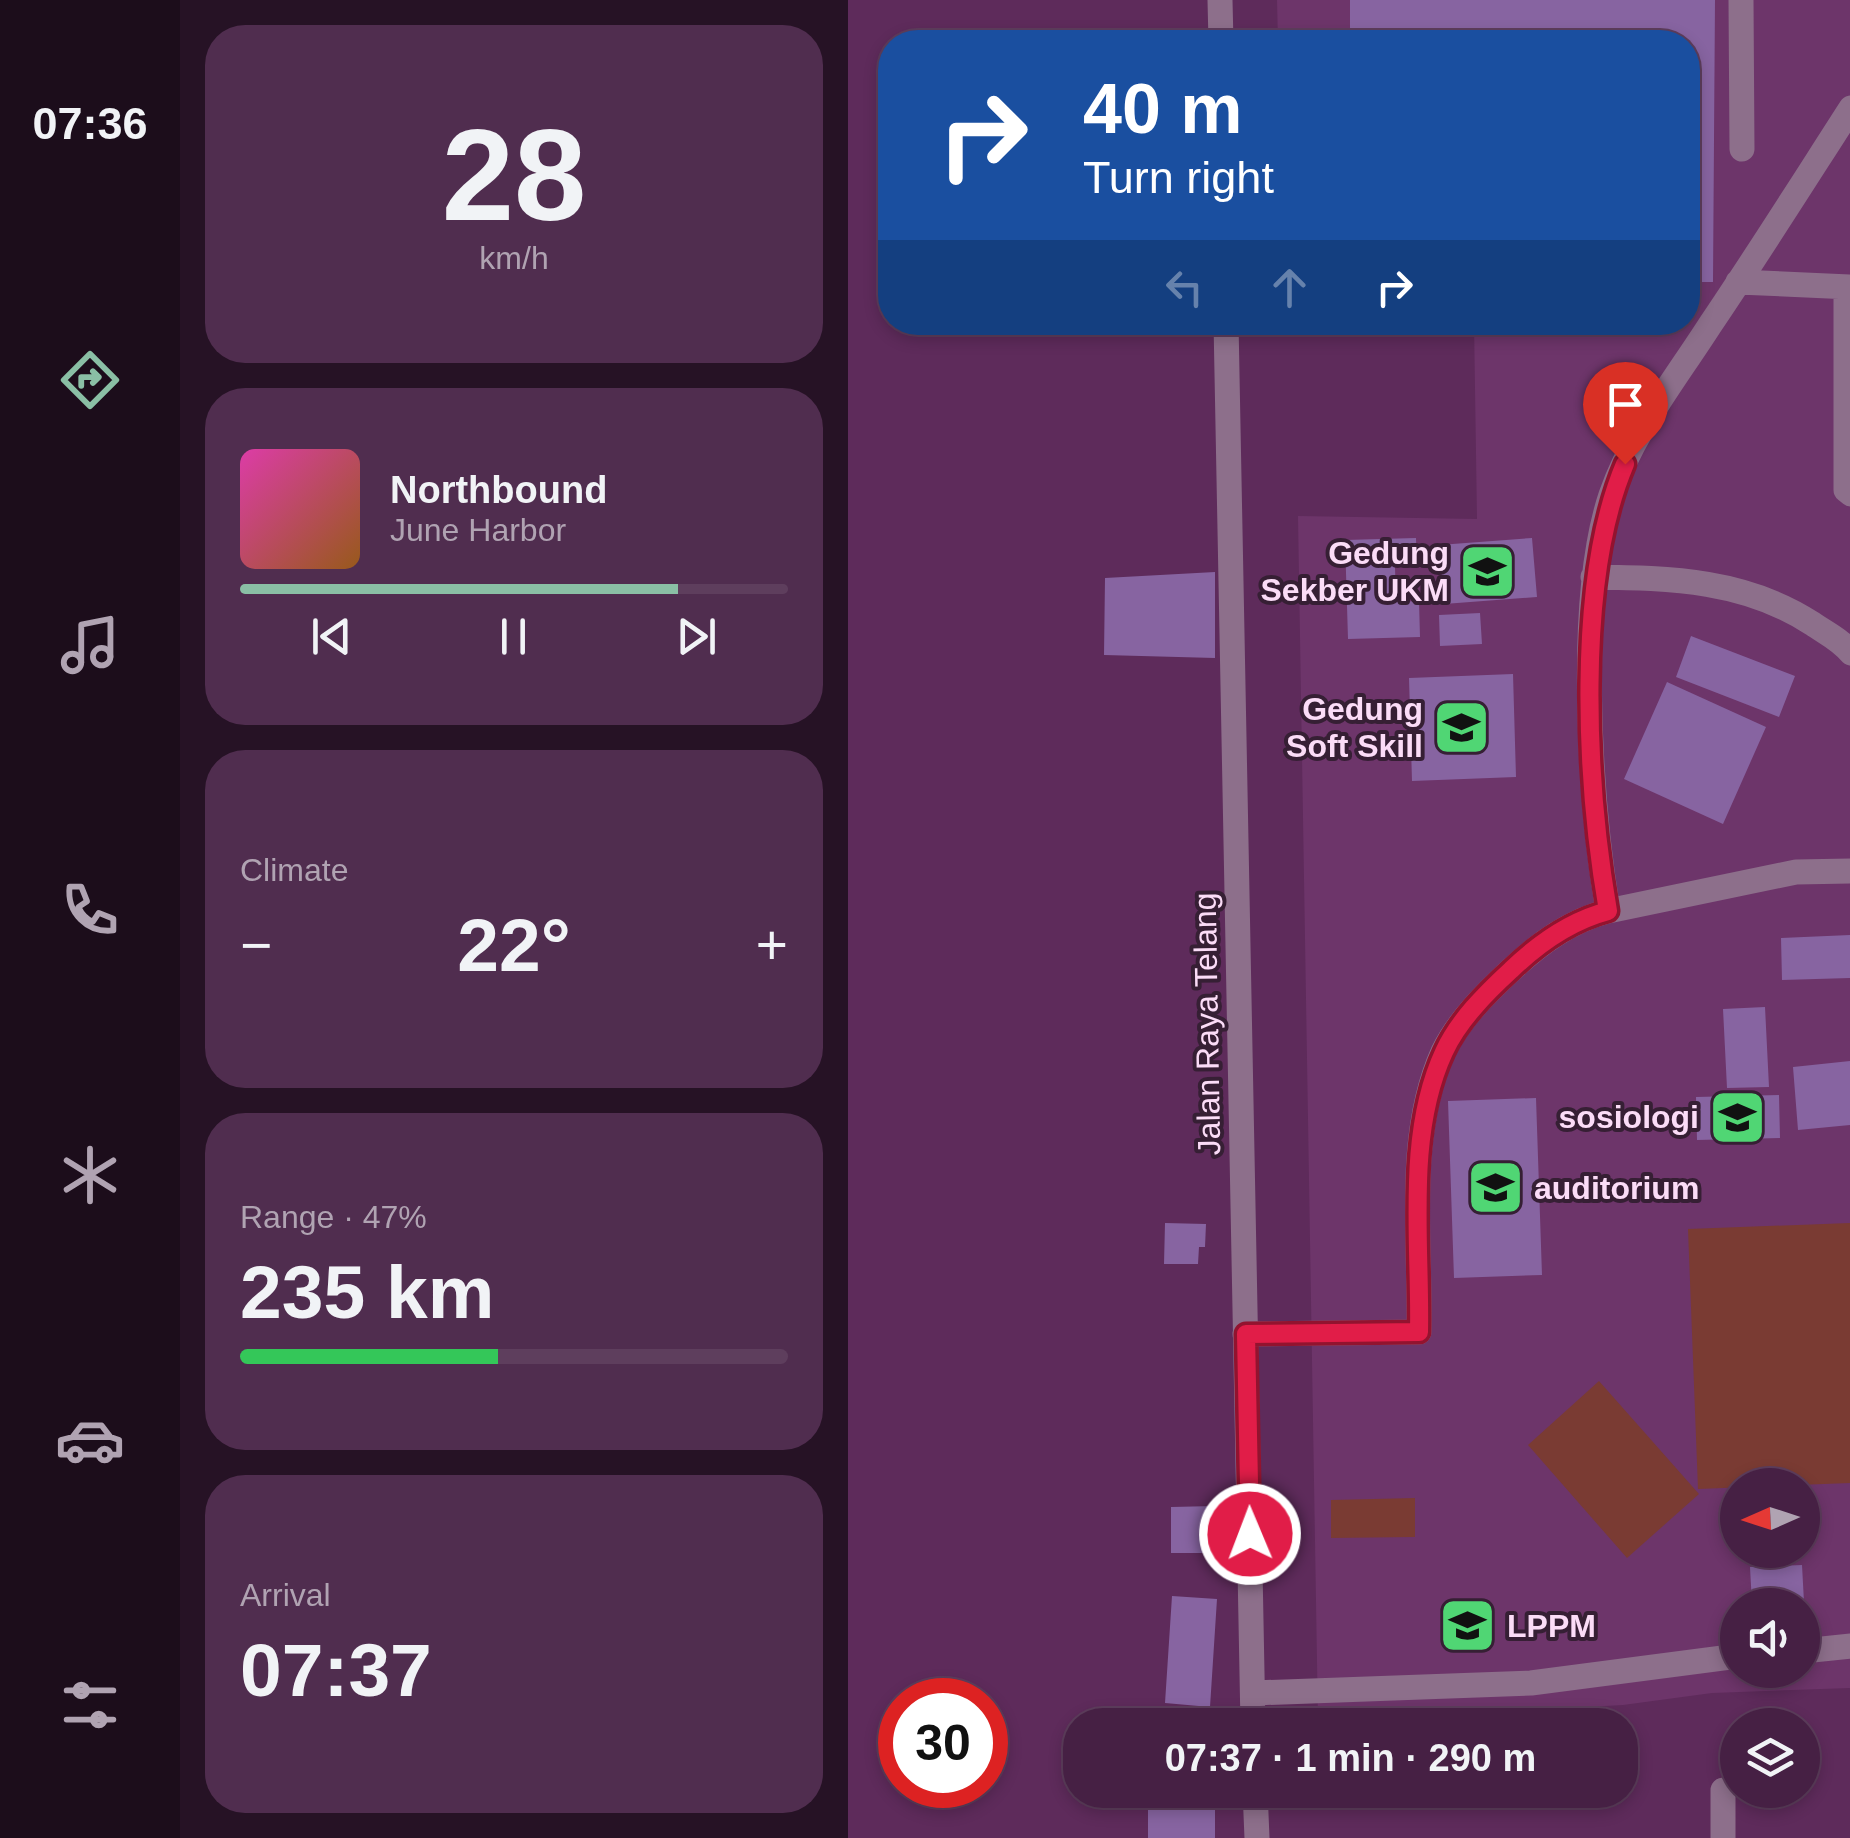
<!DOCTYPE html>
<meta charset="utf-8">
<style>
body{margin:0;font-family:Arial,sans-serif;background:#502d4f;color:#f1f3f6;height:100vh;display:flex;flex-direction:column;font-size:38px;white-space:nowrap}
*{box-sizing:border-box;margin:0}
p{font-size:32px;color:#b0a3b2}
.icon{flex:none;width:55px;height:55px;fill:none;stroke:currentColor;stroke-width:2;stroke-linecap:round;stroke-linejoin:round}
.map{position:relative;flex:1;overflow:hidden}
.details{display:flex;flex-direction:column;gap:25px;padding:25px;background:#261225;width:668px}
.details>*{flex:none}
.guide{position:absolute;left:30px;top:30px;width:822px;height:305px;border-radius:40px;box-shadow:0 5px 15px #0003,0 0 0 2px #5e3e5d;background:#1a4fa0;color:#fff;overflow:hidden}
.needle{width:65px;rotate:267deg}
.fabs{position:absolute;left:872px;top:1468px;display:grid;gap:20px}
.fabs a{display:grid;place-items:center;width:100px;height:100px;border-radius:50%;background:#462044;box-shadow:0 5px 15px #0003,0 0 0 2px #5e3e5d;font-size:50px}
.speed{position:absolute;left:30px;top:1678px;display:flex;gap:20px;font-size:50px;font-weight:700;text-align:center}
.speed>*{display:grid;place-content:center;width:130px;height:130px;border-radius:50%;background:#462044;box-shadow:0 5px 15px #0003,0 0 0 2px #5e3e5d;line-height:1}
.speed .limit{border:15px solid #d22;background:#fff;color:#111}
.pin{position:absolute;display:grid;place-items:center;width:85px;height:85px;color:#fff;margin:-102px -42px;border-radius:50% 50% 50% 0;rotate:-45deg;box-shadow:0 0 10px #0007}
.pin .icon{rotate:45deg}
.me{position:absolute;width:110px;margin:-55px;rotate:359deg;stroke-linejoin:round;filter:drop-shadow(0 0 8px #0008)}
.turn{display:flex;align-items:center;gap:35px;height:210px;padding:0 40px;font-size:45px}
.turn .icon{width:130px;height:130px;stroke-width:2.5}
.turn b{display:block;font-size:70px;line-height:85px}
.lanes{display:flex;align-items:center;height:95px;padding:0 40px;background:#0003;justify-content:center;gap:50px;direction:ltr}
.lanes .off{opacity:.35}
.big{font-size:75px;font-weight:600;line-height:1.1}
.details .tile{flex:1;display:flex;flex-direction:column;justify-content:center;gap:15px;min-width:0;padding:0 35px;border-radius:40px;background:#502d4f}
.details .dial{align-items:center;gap:0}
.dial b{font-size:130px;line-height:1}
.song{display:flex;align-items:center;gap:30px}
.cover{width:120px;height:120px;border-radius:15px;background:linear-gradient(135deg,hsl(320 70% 55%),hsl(30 70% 35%))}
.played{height:10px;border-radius:5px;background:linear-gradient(90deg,#8abfa5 80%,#5e3e5d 80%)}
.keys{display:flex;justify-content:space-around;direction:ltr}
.heat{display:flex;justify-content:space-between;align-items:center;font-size:55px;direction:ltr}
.charge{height:15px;border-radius:8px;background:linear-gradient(90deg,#34c759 47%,#5e3e5d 0)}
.trip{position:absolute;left:215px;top:1708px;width:575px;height:100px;border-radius:40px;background:#462044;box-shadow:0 5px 15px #0003,0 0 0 2px #5e3e5d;font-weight:600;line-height:100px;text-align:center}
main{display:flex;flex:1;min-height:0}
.menu{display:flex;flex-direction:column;width:180px;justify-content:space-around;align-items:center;background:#1c0d1b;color:#b0a3b2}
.menu .icon{width:70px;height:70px}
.menu .active{color:#8abfa5}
.menu b{font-size:45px;color:#f1f3f6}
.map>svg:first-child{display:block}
.built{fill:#6d356a;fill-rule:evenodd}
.green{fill:#7a3b33}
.building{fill:#8764a1}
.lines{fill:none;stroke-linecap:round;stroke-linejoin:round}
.minor{stroke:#8d6f8b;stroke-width:25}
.route-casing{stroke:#92132f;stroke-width:25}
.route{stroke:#e11d48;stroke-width:18}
.labels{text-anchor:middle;stroke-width:8;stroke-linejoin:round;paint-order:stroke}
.poi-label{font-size:32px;font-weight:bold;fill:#fbdcf7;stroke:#361f34;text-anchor:end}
.street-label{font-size:32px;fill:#fbdcf7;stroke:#361f34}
</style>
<main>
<nav class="menu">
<b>07:36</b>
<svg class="icon active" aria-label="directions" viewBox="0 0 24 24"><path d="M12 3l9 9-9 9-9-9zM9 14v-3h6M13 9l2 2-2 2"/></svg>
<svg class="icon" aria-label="music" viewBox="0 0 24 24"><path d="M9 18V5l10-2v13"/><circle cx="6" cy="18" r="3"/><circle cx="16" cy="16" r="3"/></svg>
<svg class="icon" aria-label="phone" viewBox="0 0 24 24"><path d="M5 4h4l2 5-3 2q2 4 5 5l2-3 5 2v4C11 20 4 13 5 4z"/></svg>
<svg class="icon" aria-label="climate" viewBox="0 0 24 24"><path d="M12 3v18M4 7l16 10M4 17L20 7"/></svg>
<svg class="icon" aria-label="car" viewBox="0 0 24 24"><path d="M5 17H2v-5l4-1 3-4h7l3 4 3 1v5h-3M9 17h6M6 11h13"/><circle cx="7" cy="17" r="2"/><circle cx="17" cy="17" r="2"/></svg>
<svg class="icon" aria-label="filters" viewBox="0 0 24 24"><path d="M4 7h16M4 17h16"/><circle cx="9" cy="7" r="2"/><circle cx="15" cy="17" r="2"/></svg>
</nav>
<section class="details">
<div class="tile dial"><b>28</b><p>km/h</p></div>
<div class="tile">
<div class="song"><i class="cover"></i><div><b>Northbound</b><p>June Harbor</p></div></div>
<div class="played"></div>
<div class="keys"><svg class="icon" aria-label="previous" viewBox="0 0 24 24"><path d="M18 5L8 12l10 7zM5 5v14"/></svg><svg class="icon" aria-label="pause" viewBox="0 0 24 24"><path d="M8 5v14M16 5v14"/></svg><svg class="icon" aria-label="next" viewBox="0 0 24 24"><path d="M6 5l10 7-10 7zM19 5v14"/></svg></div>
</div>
<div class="tile"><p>Climate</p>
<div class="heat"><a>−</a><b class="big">22°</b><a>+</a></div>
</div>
<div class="tile"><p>Range · 47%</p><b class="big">235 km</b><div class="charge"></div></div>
<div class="tile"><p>Arrival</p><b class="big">07:37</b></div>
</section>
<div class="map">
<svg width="1003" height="1838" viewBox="0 0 1003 1838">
<rect width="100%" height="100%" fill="#5e2b5b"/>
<path class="built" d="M429,0h573v1688l-138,5 -89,12 -305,17 -20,-1206 179,3 -3,-196 214,-1v-280h-410zM890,1485h65v65h-65zM890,1605h65v65h-65z"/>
<path class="green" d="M1002,1223v260l-152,6 -10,-260z
M751,1381l100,113 -72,64 -99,-113z
M567,1498v39l-84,1v-38z"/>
<path class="building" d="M502,0h365l-2,282h-25v-240h-338z
M568,538l1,29h-22l1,35 23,-1 1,36 -72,2 -3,-99z
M684,538l5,59 -93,7 -5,-59z
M367,572v86l-111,-3 1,-77z
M632,613l2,31 -42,2 -1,-31z
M843,636l104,40 -16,41 -103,-40z
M665,674l3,103 -104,4 -3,-103z
M819,682l99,45 -43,97 -99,-45z
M1003,935v43l-69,2 -1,-42z
M917,1007l4,80 -42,1 -4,-79z
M1003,1061v64l-53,5 -5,-63z
M931,1095l1,43 -83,2 -1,-43z
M688,1098l6,177 -88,3 -6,-177z
M317,1223l41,1 -1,23h-6l-1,17h-34z
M367,1506v47h-44v-46z
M954,1565l2,37 -52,2 -2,-37z
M324,1596l45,3 -7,108 -45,-4z
M305,1708l57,5 -1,12h-57z
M300,1806h67v32h-67z"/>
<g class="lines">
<path class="minor" d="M372,0l1,42
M893,0l1,149
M890,282l113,5
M998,287v203l5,4
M378,322l27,1403
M745,577c79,1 153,3 220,47 13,9 28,16 38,29
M760,911c-18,-109 -32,-312 3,-416 22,-63 63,-114 99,-170 48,-71 94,-144 141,-217
M397,1334l174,-2c2,-89 -14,-196 24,-280 15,-31 43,-59 68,-82 29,-27 59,-49 97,-59l188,-39 55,-1
M955,1651l48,-5
M405,1693l278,-10 207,-27
M407,1790l2,48
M875,1838v-48"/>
</g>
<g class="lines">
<defs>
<path id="route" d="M402,1534l-4,-200 173,-2c2,-89 -14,-196 25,-280 14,-31 42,-59 67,-82 28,-27 59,-49 97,-59 -22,-127 -33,-329 17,-447"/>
</defs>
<use href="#route" class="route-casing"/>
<use href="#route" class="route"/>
</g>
<defs>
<symbol id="university-square" viewBox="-11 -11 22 22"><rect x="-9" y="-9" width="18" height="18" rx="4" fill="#50d674" stroke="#361f34"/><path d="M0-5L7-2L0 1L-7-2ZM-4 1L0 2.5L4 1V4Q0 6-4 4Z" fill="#111"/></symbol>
</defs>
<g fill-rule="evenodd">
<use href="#university-square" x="608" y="540" width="63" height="63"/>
<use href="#university-square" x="582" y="696" width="63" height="63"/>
<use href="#university-square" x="858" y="1086" width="63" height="63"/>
<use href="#university-square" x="616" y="1156" width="63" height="63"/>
<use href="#university-square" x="588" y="1594" width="63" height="63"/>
</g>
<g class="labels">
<g class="poi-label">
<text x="601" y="564">Gedung<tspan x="601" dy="37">Sekber UKM</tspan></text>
<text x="575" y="720">Gedung<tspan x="575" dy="37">Soft Skill</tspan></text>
<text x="851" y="1128">sosiologi</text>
<text x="686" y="1199" text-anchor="start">auditorium</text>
<text x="659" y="1637" text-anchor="start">LPPM</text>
</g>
<g class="street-label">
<text transform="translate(359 1024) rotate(-91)" y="11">Jalan Raya Telang</text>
</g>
</g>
</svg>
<div class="fabs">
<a><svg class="needle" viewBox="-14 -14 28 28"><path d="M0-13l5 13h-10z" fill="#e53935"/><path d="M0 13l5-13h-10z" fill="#b0a3b2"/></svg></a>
<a><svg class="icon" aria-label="sound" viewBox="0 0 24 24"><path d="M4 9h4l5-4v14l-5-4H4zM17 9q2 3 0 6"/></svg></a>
<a><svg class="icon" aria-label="layers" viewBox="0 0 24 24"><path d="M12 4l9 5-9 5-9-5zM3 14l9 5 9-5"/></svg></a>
</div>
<div class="speed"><div class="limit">30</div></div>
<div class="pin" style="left:777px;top:464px;background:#d93025"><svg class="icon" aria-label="arrive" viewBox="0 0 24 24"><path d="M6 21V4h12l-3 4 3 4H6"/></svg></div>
<svg class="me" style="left:402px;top:1534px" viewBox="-20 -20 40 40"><circle r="17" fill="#e11d48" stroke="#fff" stroke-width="3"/><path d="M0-11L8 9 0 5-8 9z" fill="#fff"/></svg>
<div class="trip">07:37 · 1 min · 290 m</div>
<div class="guide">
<div class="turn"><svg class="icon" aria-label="right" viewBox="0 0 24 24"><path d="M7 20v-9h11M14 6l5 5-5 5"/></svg><div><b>40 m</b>Turn right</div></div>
<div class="lanes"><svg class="icon off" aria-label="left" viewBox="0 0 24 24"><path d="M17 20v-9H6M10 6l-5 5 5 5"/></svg><svg class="icon off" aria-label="ahead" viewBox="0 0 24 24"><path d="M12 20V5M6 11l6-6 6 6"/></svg><svg class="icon" aria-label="right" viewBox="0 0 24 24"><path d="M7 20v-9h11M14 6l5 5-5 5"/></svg></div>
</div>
</div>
</main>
